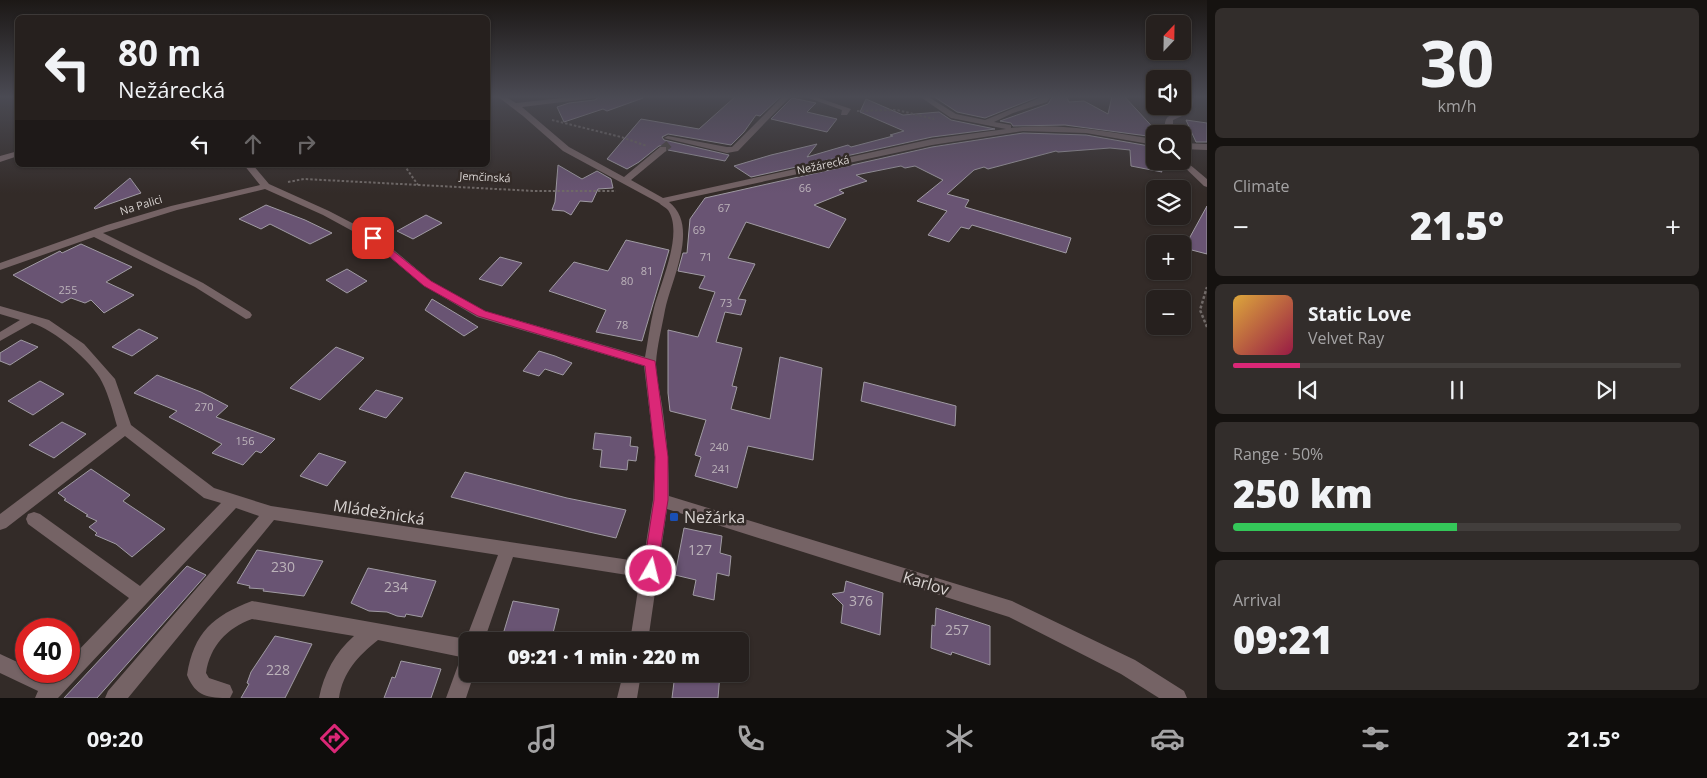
<!DOCTYPE html>
<meta charset="utf-8">
<style>
body{margin:0;font-family:"Open Sans",sans-serif;background:#322d2b;color:#f1f3f6;height:100vh;display:flex;flex-direction:column;font-size:19px;white-space:nowrap}
*{box-sizing:border-box;margin:0}
p{font-size:16px;color:#a4a3a4}
.icon{flex:none;width:28px;height:28px;fill:none;stroke:currentColor;stroke-width:2;stroke-linecap:round;stroke-linejoin:round}
.map{position:relative;flex:1;overflow:hidden}
.side{display:flex;flex-direction:column;gap:8px;padding:8px;background:#151210;width:500px}
.side>*{flex:none}
.top-card{position:absolute;left:15px;top:15px;width:475px;height:152px;border-radius:8px;box-shadow:0 1px 4px #0004,0 0 0 1px #423e3c;background:#26201e;color:#f1f3f6;overflow:hidden}
.needle{width:32px;rotate:22deg}
.controls{position:absolute;left:1146px;top:15px;display:grid;gap:10px}
.controls a{display:grid;place-items:center;width:45px;height:45px;border-radius:8px;background:#26201e;box-shadow:0 1px 4px #0004,0 0 0 1px #423e3c;font-size:25px}
.speed{position:absolute;left:15px;top:618px;display:flex;gap:10px;font-size:25px;font-weight:700;text-align:center}
.speed>*{display:grid;place-content:center;width:65px;height:65px;border-radius:50%;background:#26201e;box-shadow:0 1px 4px #0004,0 0 0 1px #423e3c;line-height:1}
.speed .limit{border:8px solid #d22;background:#fff;color:#111}
.pin{position:absolute;display:grid;place-items:center;width:42px;height:42px;color:#fff;margin:-21px;border-radius:10px;box-shadow:0 2px 8px #0006}
.me{position:absolute;width:55px;margin:-28px;rotate:8deg;stroke-linejoin:round;filter:drop-shadow(0 0 4px #0008)}
.turn{display:flex;align-items:center;gap:18px;height:105px;padding:0 20px;font-size:22px}
.turn .icon{width:65px;height:65px;stroke-width:2.5}
.turn b{display:block;font-size:35px;line-height:42px}
.lanes{display:flex;align-items:center;height:48px;padding:0 20px;background:#0003;justify-content:center;gap:25px;direction:ltr}
.lanes .off{opacity:.35}
.big{font-size:38px;font-weight:800;line-height:1.1}
.side .card{flex:1;display:flex;flex-direction:column;justify-content:center;gap:8px;min-width:0;padding:0 18px;border-radius:8px;background:#322d2b}
.side .dial{align-items:center;gap:0}
.dial b{font-size:65px;line-height:1}
.song{display:flex;align-items:center;gap:15px}
.cover{width:60px;height:60px;border-radius:8px;background:linear-gradient(135deg,hsl(40 70% 55%),hsl(340 70% 35%))}
.played{height:5px;border-radius:2px;background:linear-gradient(90deg,#db2777 15%,#423e3c 15%)}
.keys{display:flex;justify-content:space-around;direction:ltr}
.heat{display:flex;justify-content:space-between;align-items:center;font-size:28px;direction:ltr}
.charge{height:8px;border-radius:4px;background:linear-gradient(90deg,#34c759 50%,#423e3c 0)}
.trip{position:absolute;left:459px;top:632px;width:290px;height:50px;border-radius:8px;background:#26201e;box-shadow:0 1px 4px #0004,0 0 0 1px #423e3c;font-weight:800;line-height:50px;text-align:center}
.tab-bar{display:flex;height:80px;justify-content:space-around;align-items:center;background:#0f0d0c;color:#a4a3a4}
.tab-bar .icon{width:35px;height:35px}
.tab-bar .on{color:#db2777}
.tab-bar b{font-size:22px;color:#f1f3f6}
main{display:flex;flex:1;min-height:0}
.map>svg:first-child{display:block}
.building{fill:#695473;stroke:#a09ba3}
.lines{fill:none;stroke-linecap:round;stroke-linejoin:round}
.minor-tunnel{stroke:#4c4441;stroke-width:8;stroke-dasharray:8 4.5;stroke-linecap:butt}
.path-far1{stroke:#706967;stroke-width:2;stroke-dasharray:2.5 2;stroke-linecap:butt}
.path{stroke:#706967;stroke-width:2.5;stroke-dasharray:3 2;stroke-linecap:butt}
.minor{fill:#756365;fill-rule:evenodd}
.route{fill:#db2777;stroke:#8e194d}
.transit-dot{fill:#1a4fb4;stroke:#332b28;stroke-width:2}
.labels{text-anchor:middle;stroke-width:5;stroke-linejoin:round;paint-order:stroke}
.far-street-label{font-size:11px;fill:#d8d3d1;stroke:#332b28}
.number-label{font-size:11px;fill:#bcb3ba}
.near-number-label{font-size:14px;fill:#bcb3ba}
.near-street-label{font-size:16px;fill:#d8d3d1;stroke:#332b28}
.near-poi-label{font-size:16px;fill:#d8d3d1;stroke:#332b28;text-anchor:start}
</style>
<main>
<div class="map">
<svg width="1207" height="698" viewBox="0 0 1207 698">
<rect width="100%" height="100%" fill="#332b28"/>
<path class="building" d="M600,96h43v2l-36,13 -4,-2 -39,13 -7,-15 12,-4 26,-3z
M736,96h45l-21,20 -4,-1 -12,17 -13,13 -63,-11 -6,3 2,3 65,15 -4,6 -57,-11 -2,-5 -7,1 -20,16 -12,7 -20,-10 34,-40 58,10z
M933,96h107l-55,22 -28,-6z
M1053,96h13l3,6 15,-1 24,13 4,-18h12l35,38h-4v3l-90,-12 -52,1 -2,-3 -11,-2 48,-17z
M792,98l24,5 -9,9 30,7 -10,13 -56,-13z
M866,99l37,16 36,-3 12,8 44,9 -63,8 -181,40 -17,-11 37,-11 46,-11 -10,13 41,-12 3,2 42,-11 -3,-1 14,-4 -44,-19z
M1186,120l21,3v19h-11z
M1023,133l63,2 69,12v14h22l2,3 -23,-3 6,11 -31,-6 -1,-16 -20,-2 -52,4 -2,-1 -68,18 -4,-2 -10,3 -27,24 22,6 -4,7 106,31 -5,15 -94,-28 -3,4 -8,-2 -12,15 -21,-7 19,-24 -30,-10 26,-21 -28,-14 -10,2 -4,-2 -45,9 11,6 -28,9 5,3 -30,12 32,14 -17,29 -83,-26 -18,36 27,6 -17,35 8,1 -5,15 -16,-3 -9,30 26,6 -10,38 5,1 -6,22 39,10 10,-62 42,11 -9,92 -65,-14 -11,42 -42,-12 6,-19 -6,-2 11,-35 -36,-9 -2,-18v-63l30,7 17,-45 -16,-4 6,-12 -27,-5 5,-18h4l3,-34 15,-21 227,-51z
M558,165l24,14 15,-8 14,8 2,9 -15,1 -6,13 -12,-1 -9,14 -7,-4 -12,-1 3,-8z
M130,178l11,15 -46,16 -1,-1z
M266,205l39,15 27,13 -22,11 -40,-20 -9,5 -22,-10z
M1207,206v48l-23,-6z
M426,215l16,8 -29,16 -16,-8z
M626,240l43,10 -27,91 -46,-9 10,-22 -57,-19 25,-29 34,9z
M81,244l51,23 -26,15 28,13 -30,18 -13,-13 -6,3 -14,-5 -9,5 -49,-28 47,-24 2,2z
M500,257l22,6 -20,23 -23,-7z
M347,269l20,12 -20,12 -21,-13z
M432,299l35,21 11,7 -14,9 -39,-26z
M139,329l19,9 -26,18 -20,-9z
M21,340l17,7 -28,18 -10,-4v-8z
M336,347l28,11 -44,42 -30,-12z
M539,351l16,5 17,7 -9,12 -18,-6 -6,7 -16,-5z
M157,375l44,17 27,14 -12,11 59,22 -14,14 -5,-2 -13,14 -31,-12 10,-9 -53,-27 8,-6 -43,-18z
M40,381l24,13 -31,21 -25,-14z
M864,382l92,24 -1,20 -94,-25z
M376,390l27,8 -17,20 -27,-9z
M62,422l24,12 -32,24 -25,-13z
M595,433l36,4 -1,9 8,1 -2,14 -8,-1 -1,10 -27,-3 2,-17 -9,-1z
M319,453l27,9 -19,24 -27,-10z
M91,469l39,26 -7,6 42,28 -33,28 -16,-13 -21,-9 2,-2 -8,-6 8,-6 -11,-5 2,-1 -24,-15 2,-1 -8,-6z
M465,472l102,26 59,12 -10,28 -27,-6 -138,-35z
M684,528l38,8 -2,17 11,3 -2,20 -12,-3 -3,27 -21,-5 3,-15 -21,-5z
M257,550l66,11 -19,35 -41,-5 1,-2 -15,-1 1,-2 -13,-3z
M187,566l19,9 -109,123h-33z
M368,568l68,13 -14,36 -16,-3 -1,3 -8,-1 -10,-4 -18,-1 -18,-8z
M846,581l37,12 -3,42 -39,-12 2,-18 -11,-11 12,-2z
M513,601l46,8 -8,32h-50z
M936,608l54,18v39l-38,-13 -1,3 -20,-7 1,-23 3,1z
M275,636l37,8 -27,54h-44l8,-14 -2,-1 4,-11z
M401,661l40,8 -10,29h-47l8,-21 3,1z
M675,674h45l-2,24h-46z"/>
<g class="lines">
<path class="minor-tunnel" d="M663,149l6,-5"/>
<path class="path-far1" d="M857,111l40,-1 37,9
M552,120l69,17 26,9
M404,165l14,20
M288,182l16,-3 231,12h81"/>
<path class="path" d="M1207,327l-7,-17 7,-23"/>
<path class="minor" d="M497,96h7l12,7 64,-7h18l-3,2 -73,9 47,40 55,30 36,-30h6v4l-35,29 32,18 269,-59 74,-10 -55,-11 -32,-22h8l29,18 29,6 59,-24h7l-4,6 -34,11 -19,9 17,3v3c48,-6 97,4 144,11v6l-69,-12 -63,-2 -91,14 -263,57c31,24 2,78 -4,108 -3,17 -8,36 -9,53 0,16 5,33 7,49 4,29 6,55 6,84l343,105 123,59 49,31 3,7h-28l-38,-24 -112,-57 -342,-108 -19,132h-18l10,-64 -127,-20 -29,84h-16v33h6l-8,24h-20l15,-41 -83,-17c-20,16 -35,32 -39,58h-20c5,-25 16,-45 35,-62l-102,-17c-25,9 -42,27 -46,54l3,5 21,7 3,7 -3,6c-22,0 -34,-1 -43,-23 7,-43 26,-59 65,-74l214,38 32,-84 -224,-35 -146,178h-23l3,-7 151,-175 -23,-8 -178,190h-23l3,-7 -38,-18v-19l26,12v5h12l13,7 6,-7h12v-11l60,-62 -101,-74 -2,-5 2,-5 6,-2 6,2 100,72 81,-83 -17,-5 -79,-62 -119,92 -6,2v-16l117,-88c-4,-14 -8,-30 -15,-44 -9,-20 -49,-53 -70,-59l-32,18v-9l20,-12 -20,-6v-8l49,14 35,24 31,35 16,46 83,63 57,18 372,56 10,-62 2,-43 -11,-91 -167,-49 -54,-32 -54,-45 -46,-25 -58,-26 -88,21 -74,23 100,50 47,29 2,3 -2,3 -4,1 -51,-32 -101,-50 -94,33v-7l107,-38 64,-19 89,-21 -16,-20h9l16,19 60,27 48,25 54,45 54,30 160,46c3,-16 5,-33 9,-49 6,-24 30,-75 14,-98 -2,-2 -7,-5 -9,-7l-96,-52 -40,-35z
M783,96h8l-53,55 -11,2 -63,-15 4,-2 59,11h5z
M803,96h10l38,13 -4,6h-6l1,-5z
M1184,96h7l3,3 -3,13 -18,8v14h-8c-1,-19 2,-18 18,-23l3,-12z
M1182,143l25,1v6l-25,-1z
M18,151v5l-18,6v-6z
M1182,158l25,21v8l-3,-1 -25,-24 3,-1z
M623,674h18l-4,24h-20z"/>
</g>
<linearGradient id="sky" x2="0" y2="1"><stop stop-color="#1c1816"/><stop offset="0.5" stop-color="#4a4a53"/><stop offset="1" stop-color="#4a4a53" stop-opacity="0"/></linearGradient>
<rect width="1207" height="193" fill="url(#sky)"/>
<path class="route" d="M373,235l58,46 54,30 170,50 13,96v43l-12,76 -5,2 -5,-2 -3,-5 11,-71 1,-43 -10,-91 -167,-50 -54,-30 -54,-46v-4z"/>
<rect class="transit-dot" x="669" y="512" width="10" height="10" rx="2.5"/>
<g class="labels">
<g class="far-street-label">
<text transform="translate(823 165) rotate(-12)" y="4">Nežárecká</text>
<text transform="translate(485 177) rotate(3)" y="4">Jemčinská</text>
<text transform="translate(141 205) rotate(-17)" y="4">Na Palici</text>
</g>
<g class="number-label">
<text x="805" y="192">66</text>
<text x="724" y="212">67</text>
<text x="699" y="234">69</text>
<text x="706" y="261">71</text>
<text x="647" y="275">81</text>
<text x="627" y="285">80</text>
<text x="68" y="294">255</text>
<text x="726" y="307">73</text>
<text x="622" y="329">78</text>
<text x="204" y="411">270</text>
<text x="245" y="445">156</text>
<text x="719" y="451">240</text>
<text x="721" y="473">241</text>
</g>
<g class="near-number-label">
<text x="700" y="555">127</text>
<text x="283" y="572">230</text>
<text x="396" y="592">234</text>
<text x="861" y="606">376</text>
<text x="957" y="635">257</text>
<text x="278" y="675">228</text>
</g>
<g class="near-street-label">
<text transform="translate(379 512) rotate(9)" y="6">Mládežnická</text>
<text transform="translate(926 583) rotate(17)" y="6">Karlov</text>
</g>
<g class="near-poi-label">
<text x="684" y="523">Nežárka</text>
</g>
</g>
</svg>
<div class="controls">
<a><svg class="needle" viewBox="-14 -14 28 28"><path d="M0-13l5 13h-10z" fill="#e53935"/><path d="M0 13l5-13h-10z" fill="#a4a3a4"/></svg></a>
<a><svg class="icon" aria-label="sound" viewBox="0 0 24 24"><path d="M4 9h4l5-4v14l-5-4H4zM17 9q2 3 0 6"/></svg></a>
<a><svg class="icon" aria-label="search" viewBox="0 0 24 24"><circle cx="10" cy="10" r="6"/><path d="M15 15l6 6"/></svg></a>
<a><svg class="icon" aria-label="layers" viewBox="0 0 24 24"><path d="M12 4l9 5-9 5-9-5zM3 14l9 5 9-5"/></svg></a>
<a>+</a>
<a>−</a>
</div>
<div class="speed"><div class="limit">40</div></div>
<div class="pin" style="left:373px;top:238px;background:#d93025"><svg class="icon" aria-label="arrive" viewBox="0 0 24 24"><path d="M6 21V4h12l-3 4 3 4H6"/></svg></div>
<svg class="me" style="left:651px;top:571px" viewBox="-20 -20 40 40"><circle r="17" fill="#db2777" stroke="#fff" stroke-width="3"/><path d="M0-11L8 9 0 5-8 9z" fill="#fff"/></svg>
<div class="trip">09:21 · 1 min · 220 m</div>
<div class="top-card">
<div class="turn"><svg class="icon" aria-label="left" viewBox="0 0 24 24"><path d="M17 20v-9H6M10 6l-5 5 5 5"/></svg><div><b>80 m</b>Nežárecká</div></div>
<div class="lanes"><svg class="icon" aria-label="left" viewBox="0 0 24 24"><path d="M17 20v-9H6M10 6l-5 5 5 5"/></svg><svg class="icon off" aria-label="ahead" viewBox="0 0 24 24"><path d="M12 20V5M6 11l6-6 6 6"/></svg><svg class="icon off" aria-label="right" viewBox="0 0 24 24"><path d="M7 20v-9h11M14 6l5 5-5 5"/></svg></div>
</div>
</div>
<section class="side">
<div class="card dial"><b>30</b><p>km/h</p></div>
<div class="card"><p>Climate</p>
<div class="heat"><a>−</a><b class="big">21.5°</b><a>+</a></div>
</div>
<div class="card">
<div class="song"><i class="cover"></i><div><b>Static Love</b><p>Velvet Ray</p></div></div>
<div class="played"></div>
<div class="keys"><svg class="icon" aria-label="previous" viewBox="0 0 24 24"><path d="M18 5L8 12l10 7zM5 5v14"/></svg><svg class="icon" aria-label="pause" viewBox="0 0 24 24"><path d="M8 5v14M16 5v14"/></svg><svg class="icon" aria-label="next" viewBox="0 0 24 24"><path d="M6 5l10 7-10 7zM19 5v14"/></svg></div>
</div>
<div class="card"><p>Range · 50%</p><b class="big">250 km</b><div class="charge"></div></div>
<div class="card"><p>Arrival</p><b class="big">09:21</b></div>
</section>
</main>
<nav class="tab-bar">
<b>09:20</b>
<svg class="icon on" aria-label="directions" viewBox="0 0 24 24"><path d="M12 3l9 9-9 9-9-9zM9 14v-3h6M13 9l2 2-2 2"/></svg>
<svg class="icon" aria-label="music" viewBox="0 0 24 24"><path d="M9 18V5l10-2v13"/><circle cx="6" cy="18" r="3"/><circle cx="16" cy="16" r="3"/></svg>
<svg class="icon" aria-label="phone" viewBox="0 0 24 24"><path d="M5 4h4l2 5-3 2q2 4 5 5l2-3 5 2v4C11 20 4 13 5 4z"/></svg>
<svg class="icon" aria-label="climate" viewBox="0 0 24 24"><path d="M12 3v18M4 7l16 10M4 17L20 7"/></svg>
<svg class="icon" aria-label="car" viewBox="0 0 24 24"><path d="M5 17H2v-5l4-1 3-4h7l3 4 3 1v5h-3M9 17h6M6 11h13"/><circle cx="7" cy="17" r="2"/><circle cx="17" cy="17" r="2"/></svg>
<svg class="icon" aria-label="filters" viewBox="0 0 24 24"><path d="M4 7h16M4 17h16"/><circle cx="9" cy="7" r="2"/><circle cx="15" cy="17" r="2"/></svg>
<b>21.5°</b>
</nav>
